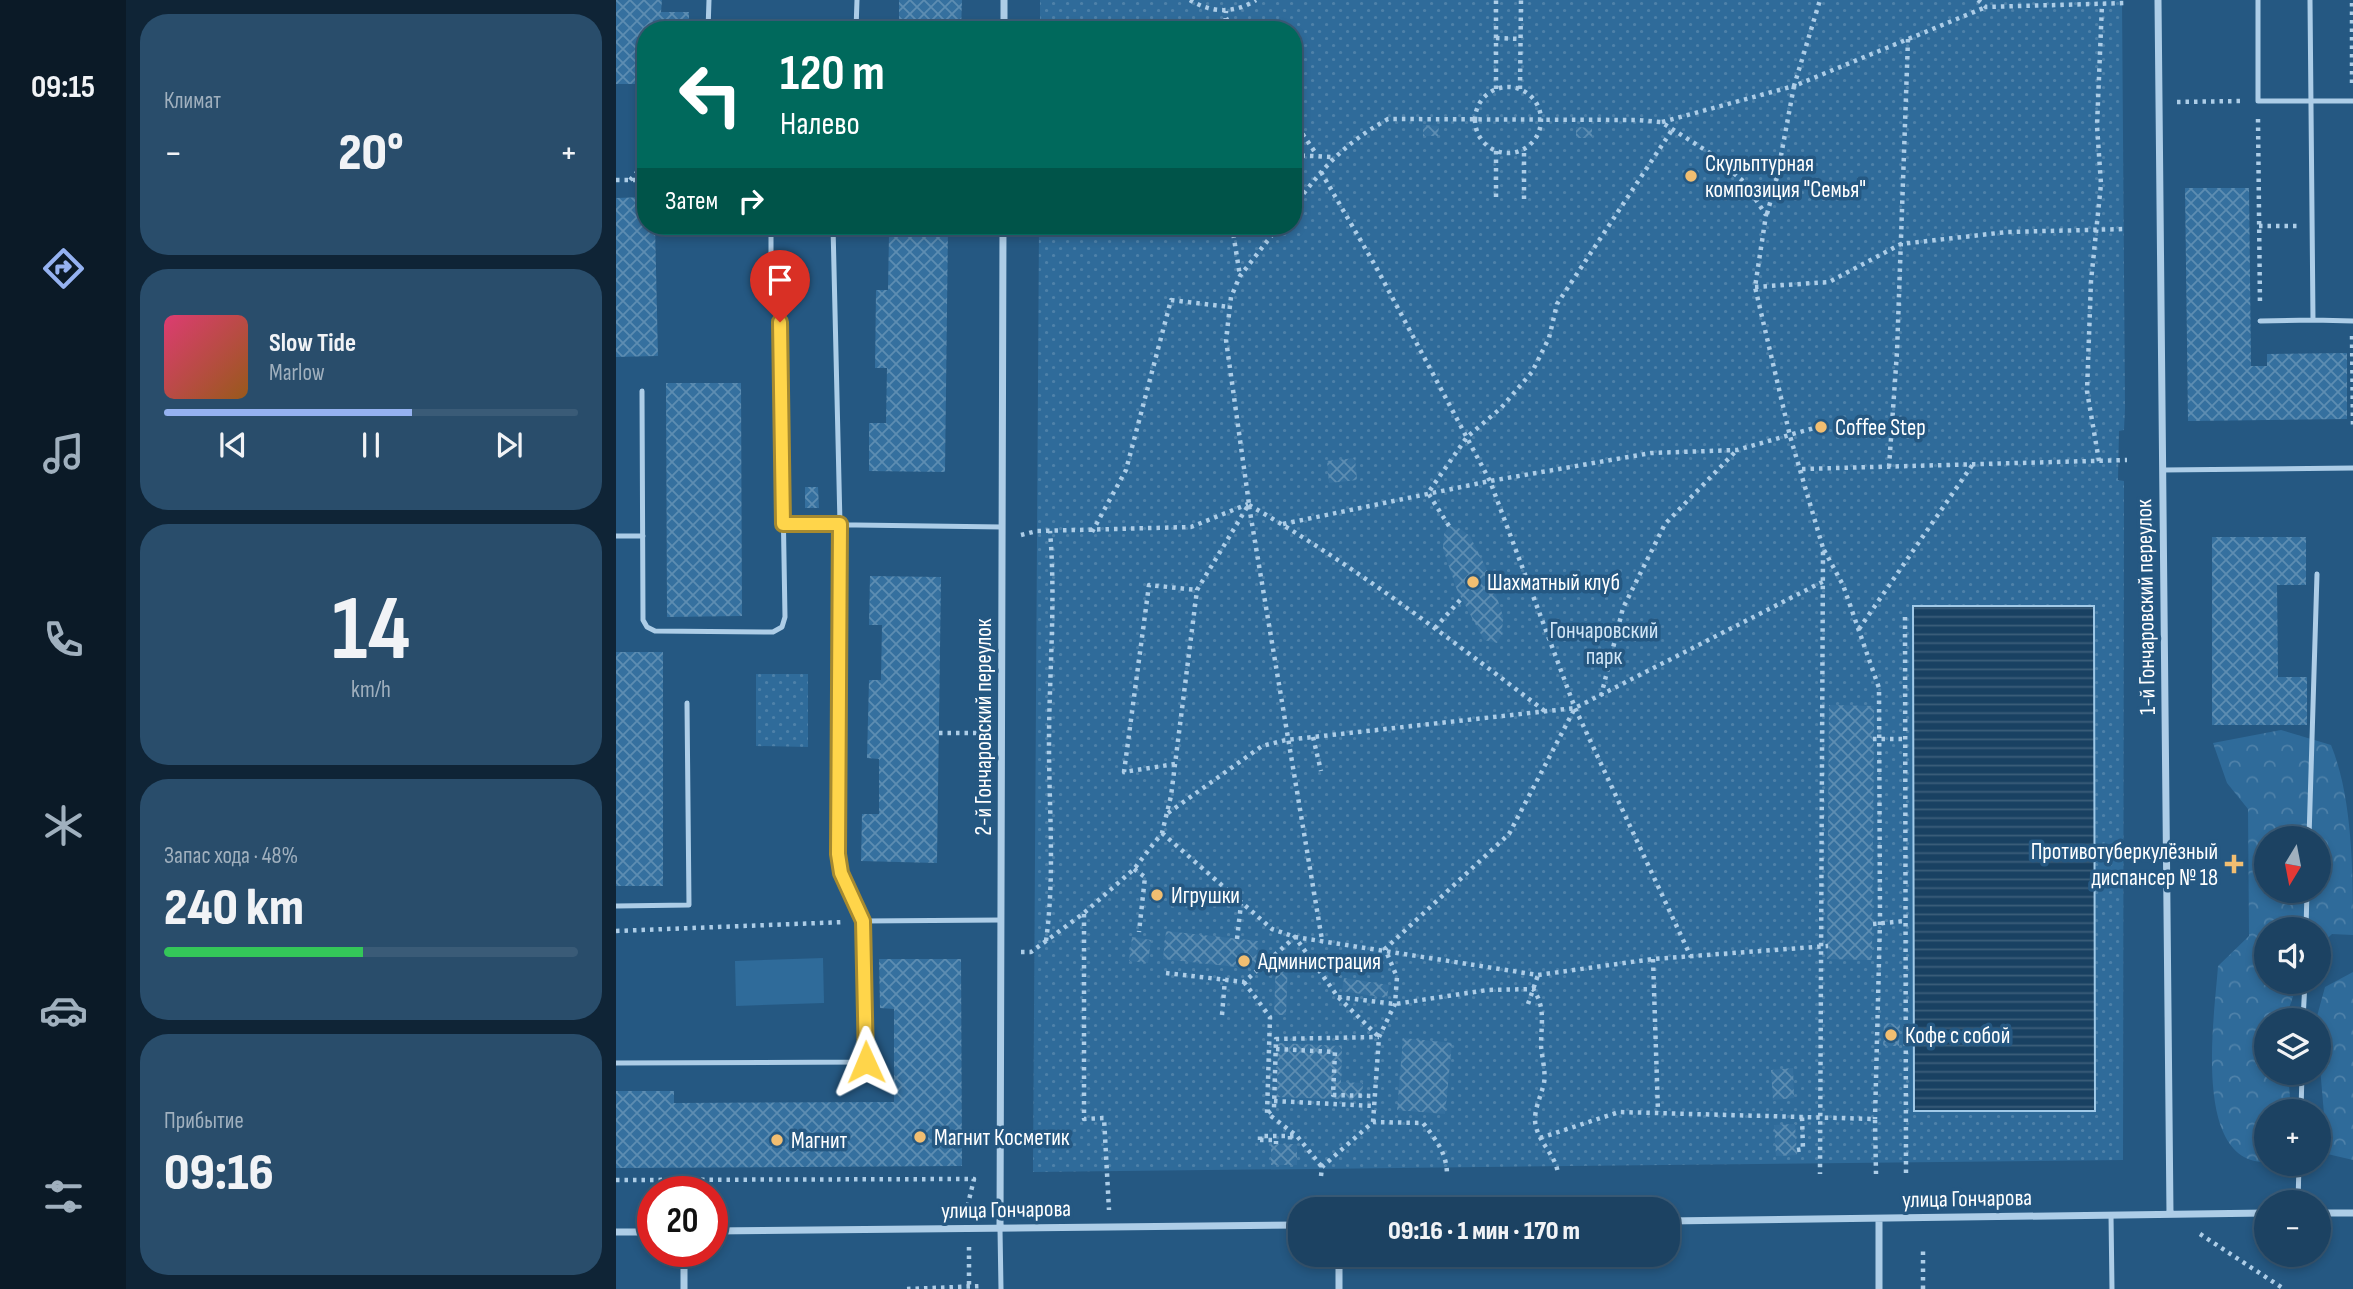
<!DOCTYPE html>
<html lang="ru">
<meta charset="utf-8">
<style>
body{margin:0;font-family:"Sofia Sans Condensed",sans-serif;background:#294d6b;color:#f1f3f6;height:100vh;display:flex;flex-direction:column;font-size:26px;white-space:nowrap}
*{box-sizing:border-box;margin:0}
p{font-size:23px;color:#a0b0be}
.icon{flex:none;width:38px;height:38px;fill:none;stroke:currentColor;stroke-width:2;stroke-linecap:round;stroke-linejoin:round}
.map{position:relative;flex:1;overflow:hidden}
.panel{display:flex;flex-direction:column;gap:14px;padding:14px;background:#0f2436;width:490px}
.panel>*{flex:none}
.top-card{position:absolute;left:21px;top:21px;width:665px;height:214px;border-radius:28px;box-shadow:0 4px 10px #0003,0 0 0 2px #3a5b77;background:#00695c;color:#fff;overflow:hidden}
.needle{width:46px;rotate:190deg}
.fabs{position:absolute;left:1638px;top:826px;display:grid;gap:14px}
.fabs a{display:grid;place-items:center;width:77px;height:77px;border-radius:50%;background:#1c4262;box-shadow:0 4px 10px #0003,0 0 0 2px #3a5b77;font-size:35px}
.speed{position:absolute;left:21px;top:1176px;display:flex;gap:14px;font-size:35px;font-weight:700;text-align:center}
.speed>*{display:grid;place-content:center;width:91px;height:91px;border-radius:50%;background:#1c4262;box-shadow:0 4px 10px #0003,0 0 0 2px #3a5b77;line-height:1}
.speed .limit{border:10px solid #d22;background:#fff;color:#111}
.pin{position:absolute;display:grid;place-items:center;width:60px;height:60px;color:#fff;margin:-72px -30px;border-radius:50% 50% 50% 0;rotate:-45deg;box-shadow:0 0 7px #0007}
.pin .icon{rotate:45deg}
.me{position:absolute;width:77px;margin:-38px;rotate:359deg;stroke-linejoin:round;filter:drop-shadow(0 0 5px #0008)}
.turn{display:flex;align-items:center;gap:24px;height:147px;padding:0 28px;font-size:32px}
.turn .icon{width:91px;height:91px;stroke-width:2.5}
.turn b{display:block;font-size:49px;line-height:60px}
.then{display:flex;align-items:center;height:66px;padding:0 28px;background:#0003;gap:14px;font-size:26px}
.big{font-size:52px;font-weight:800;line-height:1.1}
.panel .tile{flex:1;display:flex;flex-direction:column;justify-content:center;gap:10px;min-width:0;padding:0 24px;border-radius:28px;background:#294d6b}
.panel .dial{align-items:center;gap:0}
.dial b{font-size:91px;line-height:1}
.song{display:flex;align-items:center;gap:21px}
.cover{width:84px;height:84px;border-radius:10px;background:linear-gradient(135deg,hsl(340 70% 55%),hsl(30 70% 35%))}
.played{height:7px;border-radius:4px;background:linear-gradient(90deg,#95b2f1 60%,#3a5b77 60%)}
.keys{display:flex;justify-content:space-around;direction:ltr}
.heat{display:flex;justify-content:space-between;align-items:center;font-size:38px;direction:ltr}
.charge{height:10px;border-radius:5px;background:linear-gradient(90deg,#34c759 48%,#3a5b77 0)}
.trip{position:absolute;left:672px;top:1197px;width:392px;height:70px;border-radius:28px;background:#1c4262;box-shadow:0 4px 10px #0003,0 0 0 2px #3a5b77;font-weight:800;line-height:70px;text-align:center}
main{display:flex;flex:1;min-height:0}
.menu{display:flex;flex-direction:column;width:126px;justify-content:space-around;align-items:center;background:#0b1a27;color:#a0b0be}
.menu .icon{width:49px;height:49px}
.menu .selected{color:#95b2f1}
.menu b{font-size:32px;color:#f1f3f6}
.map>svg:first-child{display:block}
.green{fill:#2f6b9a}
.forest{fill:url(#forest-crowns);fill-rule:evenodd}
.park{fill:url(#park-dots)}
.water{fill:url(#water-rules);stroke:#a1cae8;stroke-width:2}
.building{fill:url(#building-cross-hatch)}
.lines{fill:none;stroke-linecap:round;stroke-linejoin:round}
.path{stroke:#adcde7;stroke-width:4.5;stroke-dasharray:3.5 5;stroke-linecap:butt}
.lane{stroke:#adcde7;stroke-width:5}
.street{stroke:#adcde7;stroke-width:7}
.route-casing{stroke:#a68a30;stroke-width:18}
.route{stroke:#ffd54a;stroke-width:12}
.poi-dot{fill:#f1be71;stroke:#255882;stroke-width:2.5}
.labels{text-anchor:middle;stroke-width:7;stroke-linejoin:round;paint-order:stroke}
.poi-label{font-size:23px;fill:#fff;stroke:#255882;text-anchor:start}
.street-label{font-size:23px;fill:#fff;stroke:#255882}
.park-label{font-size:23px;fill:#d0e5f6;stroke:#255882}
</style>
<main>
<nav class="menu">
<b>09:15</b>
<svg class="icon selected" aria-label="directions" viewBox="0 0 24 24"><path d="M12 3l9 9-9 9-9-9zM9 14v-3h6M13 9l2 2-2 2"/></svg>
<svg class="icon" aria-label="music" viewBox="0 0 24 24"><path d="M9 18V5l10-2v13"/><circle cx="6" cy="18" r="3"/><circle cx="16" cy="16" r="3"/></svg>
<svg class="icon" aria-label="phone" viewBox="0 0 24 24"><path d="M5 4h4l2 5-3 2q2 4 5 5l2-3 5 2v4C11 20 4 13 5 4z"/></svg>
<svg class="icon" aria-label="climate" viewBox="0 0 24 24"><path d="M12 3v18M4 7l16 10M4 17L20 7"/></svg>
<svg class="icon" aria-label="car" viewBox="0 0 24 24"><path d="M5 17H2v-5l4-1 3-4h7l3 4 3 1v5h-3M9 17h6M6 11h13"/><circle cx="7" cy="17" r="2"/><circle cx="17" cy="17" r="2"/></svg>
<svg class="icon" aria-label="filters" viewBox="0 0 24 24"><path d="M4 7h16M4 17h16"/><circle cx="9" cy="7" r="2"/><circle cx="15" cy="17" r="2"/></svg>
</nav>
<section class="panel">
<div class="tile"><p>Климат</p>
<div class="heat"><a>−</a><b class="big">20°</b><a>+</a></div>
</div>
<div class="tile">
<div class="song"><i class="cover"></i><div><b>Slow Tide</b><p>Marlow</p></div></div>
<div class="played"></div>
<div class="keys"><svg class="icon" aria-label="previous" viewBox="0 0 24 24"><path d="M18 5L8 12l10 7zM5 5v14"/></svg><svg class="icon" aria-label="pause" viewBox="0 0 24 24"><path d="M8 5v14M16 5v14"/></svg><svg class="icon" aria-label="next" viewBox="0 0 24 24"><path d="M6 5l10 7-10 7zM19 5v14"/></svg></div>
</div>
<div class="tile dial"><b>14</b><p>km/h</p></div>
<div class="tile"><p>Запас хода · 48%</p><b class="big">240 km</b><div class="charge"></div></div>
<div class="tile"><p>Прибытие</p><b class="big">09:16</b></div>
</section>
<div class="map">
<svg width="1737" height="1289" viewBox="0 0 1737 1289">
<defs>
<pattern id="forest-crowns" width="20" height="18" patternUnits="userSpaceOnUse" patternTransform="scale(1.75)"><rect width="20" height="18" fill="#2f6b9a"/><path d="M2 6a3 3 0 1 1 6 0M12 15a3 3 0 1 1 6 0" fill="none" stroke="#4e81a9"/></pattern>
<pattern id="park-dots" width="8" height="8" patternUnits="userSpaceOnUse" patternTransform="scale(1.75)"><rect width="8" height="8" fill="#2f6b9a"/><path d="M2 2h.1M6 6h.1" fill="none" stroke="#4e81a9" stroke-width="1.8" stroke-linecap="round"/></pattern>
<pattern id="water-rules" width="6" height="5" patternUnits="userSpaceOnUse" patternTransform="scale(1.75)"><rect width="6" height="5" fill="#194162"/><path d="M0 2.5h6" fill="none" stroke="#3c5e7a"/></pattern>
<pattern id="building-cross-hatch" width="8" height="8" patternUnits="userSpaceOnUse" patternTransform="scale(1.75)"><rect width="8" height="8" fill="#35709f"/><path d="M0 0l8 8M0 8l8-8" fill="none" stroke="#5d8db2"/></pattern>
</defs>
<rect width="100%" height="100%" fill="#255882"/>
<path class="green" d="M207,958l1,45 -88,3 -1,-45z"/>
<path class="forest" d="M1665,730l50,15c22,54 22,129 22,190l-21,-1 -13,12v-17h-53v53h32l-13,38h-19v53h22l3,38h-25v51c-75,1 -51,-149 -48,-196l31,-30 -1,-127 -21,-26 -14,-40zM1650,838h53v53h-53z
M1737,972v188l-34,-8v-29l5,-9 -8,-94 9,-33z"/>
<path class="park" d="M424,0h1082l3,408 -1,22 -5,1 -1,49 6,1 -1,679 -1090,12 6,-946h254v-196h-253z
M140,674h52v73l-52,-1z"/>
<path class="water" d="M1297,606h181l1,505h-181z"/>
<path class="building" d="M0,0h46l-1,12h28v18h-43v54h-30z
M283,0h63l-1,30h-85v-5l23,1z
M807,125l16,1 -1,10h-15z
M960,127l16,1v10h-16z
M1569,188h64l2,178h16v-12l80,-1v66l-159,2z
M30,197v29h9l3,130 -42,1v-159z
M261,226h71l-3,246 -76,-1v-48h17l1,-55h-12l1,-78h12l1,-55 -12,-1z
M50,383h75l1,233 -75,1z
M1198 428a7 7 0 1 1 14 0a7 7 0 1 1-14 0Z
M739,458l2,22 -28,3 -2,-22z
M189,487h13l1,21h-14z
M833,526l10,2 11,8 19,38 14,42 -1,18 -5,9 -13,-3 -27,-50 -14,-41 1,-15z
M1596,537h94v48h-29l1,92h29v48h-95z
M254,576l71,1 -4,286 -76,-2 1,-47h17v-55l-12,-1 2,-78h12l1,-55h-13z
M0,652h47v234h-47z
M1213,705l45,1 -2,254 -45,-1z
M538,888l8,2 -2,12 -8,-2z
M550,931l92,10 -3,28 -92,-10z
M516,937l19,3 -3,23 -19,-2z
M263,959h82l1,207 -346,2v-77h58v12l220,-1v-93l-14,-1z
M660,960h12l-2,55h-12z
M728,978l45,7 -2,13 -45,-7z
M1268,1023l16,1 -1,22h-16z
M787,1038l49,5 -7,71 -48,-4z
M662,1043l64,3 -1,36 22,1 -1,17 -85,-3z
M1177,1068l1,30 -21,2 -2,-30z
M1179,1124l2,31 -21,1 -2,-31z
M655,1144h26v21h-26z"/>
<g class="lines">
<path class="path" d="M574,0c21,13 44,14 66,0
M1362,0l8,7 141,-4
M610,18l7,12
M609,30l1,-19
M880,38l24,1
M1736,83v-83
M859 120a33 33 0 1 1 66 0a33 33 0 1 1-66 0Z
M880,89v-89
M904,89l1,-89
M1561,102l65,-1
M1642,119l2,187
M677,120l24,35
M1046,122l132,-36 26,-86
M880,151v48
M677,155l38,2
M705,172l55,95 114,214 85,227 116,249
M0,180h30
M14,180l16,-18
M908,199v-50
M677,207c32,-41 49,-62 95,-88l250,1 23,2 52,33 31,27 22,33 -11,72 35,149 33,112 -3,626
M1151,214l10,-37 17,-91 192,-79
M616,226l8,50
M1643,226h38
M1139,287l74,-5 72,-38 106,-12 119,-3
M1736,336l1,93
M1483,461l-12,-70 4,-110 10,-97 -4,-58 5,-122
M1273,467l8,-115 11,-313
M1186,469l325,-9
M633,505c105,60 201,134 297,207
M633,506l73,434
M667,524l207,-43 161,-28 86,-3 77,-22
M833,526l-21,-33 39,-56 34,-29 31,-36 17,-34 8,-34 115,-174
M476,532l34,-62 45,-170 58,7
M405,535l16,-4 154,-4 57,-23
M1208,550l19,35 36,103 1,233 -5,198
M1289,617l1,557
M819,628l26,-29
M1243,629l114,-165
M985,696l22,-88 42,-84 72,-74
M323,733h39
M697,737l8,34
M1257,739h32
M559,764l-51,8 25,-187 48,5
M552,813l94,-67 24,-6 289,-32 249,-127
M546,833l110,96 23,8 243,38 115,-16 175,-13
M518,869l11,8 -6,55
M468,914v205l20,-1 5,92
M1257,924l32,-3
M0,931l229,-9
M621,939l4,-35
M430,941c9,-66 3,-130 3,-197 0,-71 7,-141 1,-213
M405,952h10l53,-39 50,-44 28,-36 9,-37 26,-206 52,-86 -23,-164 5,-43 9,-21 39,-50
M1037,959l5,153
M550,973l78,9 51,-45 43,60 41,40
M628,982l26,35 -3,96 30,23 25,31
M722,997l57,7 92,-14 46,-1c13,18 8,36 8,57 1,12 5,26 3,37 -3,13 -9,24 -9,37 1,21 21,34 23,54
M912,1004l10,-29
M606,1015l3,-36
M660,1049l59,3 -2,43 42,1
M658,1101l100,5
M652,1113l6,-5 2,-69 103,-2
M757,1122l6,-85 16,-33 2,-27 -12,-28 124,-115 66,-126
M674,1136v8
M924,1138l79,-26 256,7 1,55
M644,1140v-4h36
M644,1140h16v4
M1181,1150l6,-1 -1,-33
M705,1176l1,-9 51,-45 50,1c13,17 24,30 24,52
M0,1180l358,-1 -6,25
M1584,1234l84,55
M353,1247v39
M291,1289l75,-3
M1307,1289v-38"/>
<path class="lane" d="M1642,0v101h95
M92,30l1,-30
M240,30l1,-30
M155,226v30
M217,226l7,298 -2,330 3,19 22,48
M1697,320l40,1
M1644,321l53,-1 -3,-320
M26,391l1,229 4,7 8,4 118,1 9,-5 3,-10 -5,-295
M1547,470l190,-2
M167,524l219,3
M0,536h27
M1693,838l8,-264
M0,906l73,-1 -2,-202
M1690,929l1,-38
M1687,1020l2,-38
M0,1063l250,-1 -3,-141 138,-1
M1685,1111l1,-38
M1682,1202l1,-38
M1495,1215l1,74
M384,1229l1,60"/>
<path class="street" d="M1542,0l12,1214
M388,30v-30
M1703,1213h34
M1263,1219v70
M1052,1221l598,-8
M384,1229l3,-1003
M96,1231l588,-6
M0,1232h37
M68,1251v38
M723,1255v34"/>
</g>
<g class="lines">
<defs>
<path id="route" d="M164,322l3,202h57l-2,330 3,19 22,48 3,141"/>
</defs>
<use href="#route" class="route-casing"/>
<use href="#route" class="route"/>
</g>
<g class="poi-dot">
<circle cx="1075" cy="176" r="7"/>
<circle cx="1205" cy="427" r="7"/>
<circle cx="857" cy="582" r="7"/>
<path d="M1614.5 853.5h7v7h7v7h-7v7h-7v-7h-7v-7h7z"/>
<circle cx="541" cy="895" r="7"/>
<circle cx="628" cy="961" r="7"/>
<circle cx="1275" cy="1035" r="7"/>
<circle cx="304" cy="1137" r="7"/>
<circle cx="161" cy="1140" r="7"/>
</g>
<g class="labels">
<g class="poi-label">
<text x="1089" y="171">Скульптурная<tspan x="1089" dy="26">композиция "Семья"</tspan></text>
<text x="1219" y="435">Coffee Step</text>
<text x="871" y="590">Шахматный клуб</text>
<text x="1602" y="859" text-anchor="end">Противотуберкулёзный<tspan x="1602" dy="26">диспансер № 18</tspan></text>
<text x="555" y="903">Игрушки</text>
<text x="642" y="969">Администрация</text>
<text x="1289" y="1043">Кофе с собой</text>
<text x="318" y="1145">Магнит Косметик</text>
<text x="175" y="1148">Магнит</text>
</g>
<g class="street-label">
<text transform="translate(1529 607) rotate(-91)" y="8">1-й Гончаровский переулок</text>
<text transform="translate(367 727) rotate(-90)" y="8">2-й Гончаровский переулок</text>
<text transform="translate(1351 1198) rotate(-1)" y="8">улица Гончарова</text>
<text transform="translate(390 1209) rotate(-1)" y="8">улица Гончарова</text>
</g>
<g class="park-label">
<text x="988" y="638">Гончаровский<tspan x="988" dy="26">парк</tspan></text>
</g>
</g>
</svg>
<div class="fabs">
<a><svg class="needle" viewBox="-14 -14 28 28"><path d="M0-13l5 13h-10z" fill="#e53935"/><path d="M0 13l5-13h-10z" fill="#a0b0be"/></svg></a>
<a><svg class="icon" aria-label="sound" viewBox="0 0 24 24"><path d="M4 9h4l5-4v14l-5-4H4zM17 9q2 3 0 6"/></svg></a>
<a><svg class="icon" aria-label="layers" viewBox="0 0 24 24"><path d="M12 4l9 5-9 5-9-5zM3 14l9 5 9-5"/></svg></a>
<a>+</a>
<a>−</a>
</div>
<div class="speed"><div class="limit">20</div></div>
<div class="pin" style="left:164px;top:322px;background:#d93025"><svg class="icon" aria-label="arrive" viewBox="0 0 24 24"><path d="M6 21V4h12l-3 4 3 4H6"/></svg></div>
<svg class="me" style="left:250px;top:1062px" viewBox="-20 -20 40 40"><path d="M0-17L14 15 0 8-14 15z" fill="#ffd54a" stroke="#fff" stroke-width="4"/></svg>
<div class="trip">09:16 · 1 мин · 170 m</div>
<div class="top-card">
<div class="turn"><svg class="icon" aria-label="left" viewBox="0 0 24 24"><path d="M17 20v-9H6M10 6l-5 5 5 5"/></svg><div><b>120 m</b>Налево</div></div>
<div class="then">Затем<svg class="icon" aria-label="right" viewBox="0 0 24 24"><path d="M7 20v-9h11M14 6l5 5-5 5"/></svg></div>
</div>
</div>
</main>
